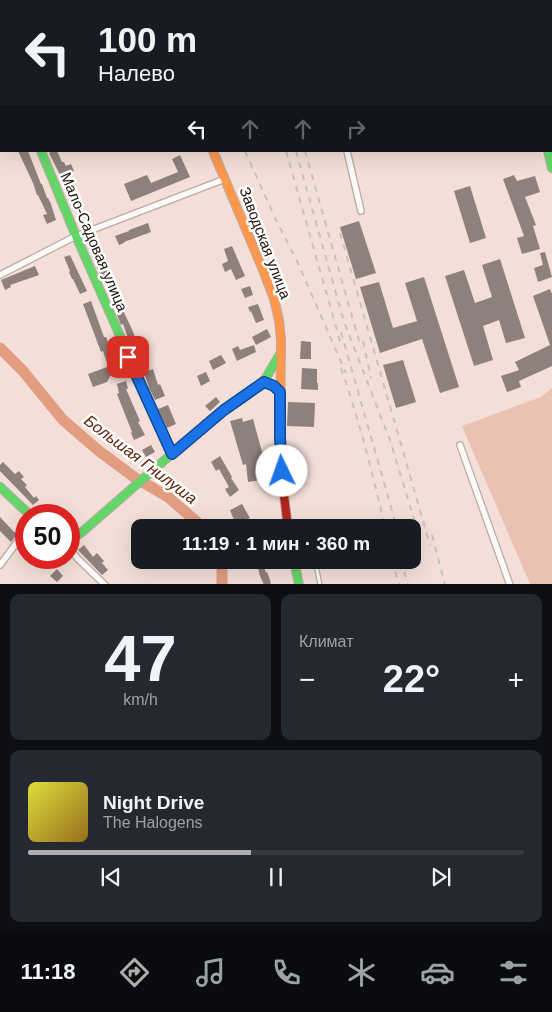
<!DOCTYPE html>
<html lang="ru">
<meta charset="utf-8">
<style>
body{margin:0;font-family:Helvetica,sans-serif;background:#242831;color:#f1f3f6;height:100vh;display:flex;flex-direction:column;font-size:19px;white-space:nowrap}
*{box-sizing:border-box;margin:0}
p{font-size:16px;color:#9ea1a6}
.icon{flex:none;width:28px;height:28px;fill:none;stroke:currentColor;stroke-width:2;stroke-linecap:round;stroke-linejoin:round}
.map{position:relative;height:584px;overflow:hidden}
.panel{display:flex;flex-direction:column;gap:10px;padding:10px;background:#0d0f14;flex:1}
.panel>*{flex:none}
.hud{position:absolute;left:0px;top:0px;width:552px;height:152px;box-shadow:0 5px 20px #0002;background:#171b24;color:#f1f3f6;overflow:hidden}
.speed{position:absolute;left:15px;top:504px;display:flex;gap:10px;font-size:25px;font-weight:700;text-align:center}
.speed>*{display:grid;place-content:center;width:65px;height:65px;border-radius:50%;background:#171b24;box-shadow:0 5px 20px #0002;line-height:1}
.speed .limit{border:8px solid #d22;background:#fff;color:#111}
.pin{position:absolute;display:grid;place-items:center;width:42px;height:42px;color:#fff;margin:-21px;border-radius:10px;box-shadow:0 2px 8px #0006}
.me{position:absolute;width:55px;margin:-28px;rotate:357deg;stroke-linejoin:round;filter:drop-shadow(0 0 4px #0008)}
.turn{display:flex;align-items:center;gap:18px;height:105px;padding:0 15px;font-size:22px}
.turn .icon{width:65px;height:65px;stroke-width:2.5}
.turn b{display:block;font-size:35px;line-height:42px}
.lanes{display:flex;align-items:center;height:48px;padding:0 15px;background:#0003;justify-content:center;gap:25px;direction:ltr}
.lanes .off{opacity:.35}
.big{font-size:38px;font-weight:800;line-height:1.1}
.panel .tile{flex:1;display:flex;flex-direction:column;justify-content:center;gap:8px;min-width:0;padding:0 18px;border-radius:10px;background:#242831}
.panel .dial{align-items:center;gap:0}
.dial b{font-size:65px;line-height:1}
.song{display:flex;align-items:center;gap:15px}
.cover{width:60px;height:60px;border-radius:8px;background:linear-gradient(135deg,hsl(60 70% 55%),hsl(40 70% 35%))}
.played{height:5px;border-radius:2px;background:linear-gradient(90deg,#b2adac 45%,#363941 45%)}
.keys{display:flex;justify-content:space-around;direction:ltr}
.heat{display:flex;justify-content:space-between;align-items:center;font-size:28px;direction:ltr}
.panel .tiles{flex:1;display:grid;gap:10px;grid-template-columns:1fr 1fr}
.tile:last-child{grid-column:span 2}
.trip{position:absolute;left:131px;top:519px;width:290px;height:50px;border-radius:10px;background:#171b24;box-shadow:0 5px 20px #0002;font-weight:800;line-height:50px;text-align:center}
.menu{display:flex;height:80px;justify-content:space-around;align-items:center;background:#090b0e;color:#9ea1a6}
.menu .icon{width:35px;height:35px}
.menu .current{color:#b2adac}
.menu b{font-size:22px;color:#f1f3f6}
.map>svg:first-child{display:block}
.green{fill:#ebc1b2}
.lines{fill:none;stroke-linecap:round;stroke-linejoin:round}
.river{stroke:#e29c80;stroke-width:11}
.building{fill:#8e807b}
.lane-casing{stroke:#b9aaa4;stroke-width:5.5}
.street-casing{stroke:#b9aaa4;stroke-width:8}
.fast-casing{stroke:#b9aaa4;stroke-width:10}
.slow-casing{stroke:#b9aaa4;stroke-width:10}
.jam-casing{stroke:#b9aaa4;stroke-width:10}
.lane{stroke:#fdfaf9;stroke-width:3}
.street{stroke:#fdfaf9;stroke-width:5.5}
.fast{stroke:#63d668;stroke-width:8}
.slow{stroke:#ff974d;stroke-width:8}
.jam{stroke:#b3261e;stroke-width:8}
.rail{stroke:#c7c2c0;stroke-width:2;stroke-dasharray:6 6;stroke-linecap:butt}
.route-casing{stroke:#114b97;stroke-width:12}
.route{stroke:#1a73e8;stroke-width:9}
.labels{text-anchor:middle;stroke-width:5;stroke-linejoin:round;paint-order:stroke}
.street-label{font-size:15px;fill:#1a0e09;stroke:#fff}
.water-label{font-size:16px;font-style:italic;fill:#5d2308;stroke:#fff}
</style>
<div class="map">
<svg width="552" height="585" viewBox="0 0 552 585">
<rect width="100%" height="100%" fill="#f3dfd8"/>
<path class="green" d="M552,388v196h-22l-68,-158 79,-29z"/>
<g class="lines">
<path class="river" d="M0,38h1
M0,129h1
M0,348l23,23 40,49 36,31 35,26 34,20 36,31
M220,560l2,6v19"/>
</g>
<path class="building" d="M18,151h10l13,33h1l5,14h1l3,6 5,16 -9,4 -4,-9 4,-1 -9,-19h-1l-4,-12z
M52,151h5l5,11h2l2,4 5,-2 3,7 -6,3 3,9 -8,3 -2,-7h1l-13,-26z
M180,155l10,22 -59,24 -7,-17 23,-9 4,8 27,-11 -6,-13z
M514,175l3,6 18,-5 5,16 -15,5 11,28 -3,1 7,23 -18,5 -5,-16 7,-2 -21,-57z
M470,186l16,52 -16,5 -16,-52z
M359,221l17,52 -20,6 -16,-52z
M148,223l3,9 -27,10v1l-5,2 -4,-9 14,-5v-1z
M96,243l5,10 -8,4 -5,-11z
M232,246l13,30 -9,4 -5,-11 -6,3 -3,-8 6,-3 -4,-12z
M545,252l7,25 -14,5 -4,-14 9,-3 -3,-12z
M70,255l17,36 -7,3 -7,-15h-1l-3,-7 1,-1 -6,-14z
M500,259l25,79 -19,5 -7,-23 -16,6 10,34 -19,6 -29,-90 19,-6 11,33 17,-6 -10,-32z
M104,263l4,11 2,-1 8,27 13,27 10,25 -7,3 -11,-31 -2,1 -16,-41 -9,-18z
M35,266l4,9 -29,10 1,2 -6,3 -4,-10z
M424,277l35,110 -19,6 -18,-54 -42,14 -20,-66 19,-5 14,46 24,-7 -12,-38z
M250,286l3,9 -8,3 -4,-9z
M550,289l2,5v72l-33,15 2,6 -14,5 -6,-16 18,-6 -4,-8 35,-17 -17,-49z
M91,301l13,36h2l9,23 -8,3 -4,-12 -2,1 -18,-48z
M258,304l6,16 -8,3 -5,-12 -1,1 -2,-5z
M267,329l4,8 -15,8 -4,-8z
M301,341l10,1v17h-11z
M254,345l2,7 -19,9 -5,-12 6,-3 2,4z
M221,355l5,8 -13,7 -4,-9z
M403,360l13,42 -20,6 -13,-43z
M110,366l2,7 -5,9 -14,5 -5,-13z
M302,368l15,1v14h1v7l-17,-1z
M153,369l5,16 2,-1 5,12 -10,4 -6,-12 -5,-16z
M206,372l4,9 -9,5 -4,-10z
M126,381l2,8h-2l14,32 -2,1 7,13 -11,5 -3,-7 1,-1 -15,-38 2,-1 -2,-9z
M216,397l4,5 -10,9 -5,-5z
M288,402l27,1 -1,24 -27,-1z
M168,405l8,19 -9,4 -9,-19z
M242,418l1,4 10,-3 11,40 -5,2 2,19 -13,2 -2,-18 -3,1 -13,-44z
M151,445l4,7 -9,5 -4,-7z
M220,456l12,21 -1,1 8,12 -9,7 -5,-8 4,-2 -10,-18 -3,2 -5,-9z
M3,462l12,12 4,-3 5,6 -3,2 6,6 -2,2 9,11 2,-2 3,4 -6,5 -33,-34v-6z
M242,504l8,14 -14,7 -6,-15z
M0,517l14,15h1l2,2 -6,8 -11,-11z
M84,545l9,12 4,-4 7,8 -2,2 6,7 -6,5 -24,-25z
M32,558h13l5,4 -6,7z
M262,560l4,13 1,-1 3,8 1,5h-7l-4,-9 -4,-15z
M318,560h20v2l-18,4z
M57,569l6,7 -6,6 -7,-6z"/>
<g class="lines">
<defs>
<path id="lane" d="M315,560l5,25"/>
<path id="street" d="M306,0l1,1
M408,0v1
M450,1l4,-1
M551,38l1,-1
M347,151l14,60
M0,275l76,-39 149,-57
M460,445l50,140
M69,547l8,11 28,27
M0,565l26,-35"/>
<path id="fast" d="M146,0l1,1
M41,151l35,85 96,218
M548,151l4,17
M264,381l9,5 7,6
M0,487l30,28
M69,538l6,-1 7,-5 131,-114 51,-37 16,-27
M294,560l5,25"/>
<path id="slow" d="M213,151l50,119 11,29 5,21 2,20 -1,98 1,18"/>
<path id="jam" d="M506,0v1
M281,456l2,31 5,41"/>
</defs>
<use href="#lane" class="lane-casing"/>
<use href="#street" class="street-casing"/>
<use href="#fast" class="fast-casing"/>
<use href="#slow" class="slow-casing"/>
<use href="#jam" class="jam-casing"/>
<use href="#lane" class="lane"/>
<use href="#street" class="street"/>
<use href="#fast" class="fast"/>
<use href="#slow" class="slow"/>
<use href="#jam" class="jam"/>
<path class="rail" d="M179,0v1
M244,0v1
M254,0v1
M263,0v1
M245,151l32,71 20,39 49,112
M286,151l54,190
M296,151l48,171 46,118 27,89
M305,151l56,197
M340,233l90,312
M341,332l56,196
M363,341l8,37
M341,368c18,52 32,106 44,160
M432,535l13,50
M392,560l7,25
M401,560l7,25"/>
</g>
<g class="lines">
<defs>
<path id="route" d="M128,357l44,97 52,-44 40,-28 10,4 6,6v46l2,33"/>
</defs>
<use href="#route" class="route-casing"/>
<use href="#route" class="route"/>
</g>
<g class="labels">
<g class="street-label">
<text transform="translate(94 242) rotate(67)" y="5">Мало-Садовая улица</text>
<text transform="translate(265 243) rotate(69)" y="5">Заводская улица</text>
</g>
<g class="water-label">
<text transform="translate(141 459) rotate(37)" y="6">Большая Гнилуша</text>
</g>
</g>
</svg>
<div class="speed"><div class="limit">50</div></div>
<div class="pin" style="left:128px;top:357px;background:#d93025"><svg class="icon" aria-label="arrive" viewBox="0 0 24 24"><path d="M6 21V4h12l-3 4 3 4H6"/></svg></div>
<svg class="me" style="left:282px;top:471px" viewBox="-20 -20 40 40"><circle r="19" fill="#fff"/><path d="M0-13L10 11 0 6-10 11z" fill="#1a73e8"/></svg>
<div class="trip">11:19 · 1 мин · 360 m</div>
<div class="hud">
<div class="turn"><svg class="icon" aria-label="left" viewBox="0 0 24 24"><path d="M17 20v-9H6M10 6l-5 5 5 5"/></svg><div><b>100 m</b>Налево</div></div>
<div class="lanes"><svg class="icon" aria-label="left" viewBox="0 0 24 24"><path d="M17 20v-9H6M10 6l-5 5 5 5"/></svg><svg class="icon off" aria-label="ahead" viewBox="0 0 24 24"><path d="M12 20V5M6 11l6-6 6 6"/></svg><svg class="icon off" aria-label="ahead" viewBox="0 0 24 24"><path d="M12 20V5M6 11l6-6 6 6"/></svg><svg class="icon off" aria-label="right" viewBox="0 0 24 24"><path d="M7 20v-9h11M14 6l5 5-5 5"/></svg></div>
</div>
</div>
<section class="panel">
<div class="tiles">
<div class="tile dial"><b>47</b><p>km/h</p></div>
<div class="tile"><p>Климат</p>
<div class="heat"><a>−</a><b class="big">22°</b><a>+</a></div>
</div>
<div class="tile">
<div class="song"><i class="cover"></i><div><b>Night Drive</b><p>The Halogens</p></div></div>
<div class="played"></div>
<div class="keys"><svg class="icon" aria-label="previous" viewBox="0 0 24 24"><path d="M18 5L8 12l10 7zM5 5v14"/></svg><svg class="icon" aria-label="pause" viewBox="0 0 24 24"><path d="M8 5v14M16 5v14"/></svg><svg class="icon" aria-label="next" viewBox="0 0 24 24"><path d="M6 5l10 7-10 7zM19 5v14"/></svg></div>
</div>
</div>
</section>
<nav class="menu">
<b>11:18</b>
<svg class="icon current" aria-label="directions" viewBox="0 0 24 24"><path d="M12 3l9 9-9 9-9-9zM9 14v-3h6M13 9l2 2-2 2"/></svg>
<svg class="icon" aria-label="music" viewBox="0 0 24 24"><path d="M9 18V5l10-2v13"/><circle cx="6" cy="18" r="3"/><circle cx="16" cy="16" r="3"/></svg>
<svg class="icon" aria-label="phone" viewBox="0 0 24 24"><path d="M5 4h4l2 5-3 2q2 4 5 5l2-3 5 2v4C11 20 4 13 5 4z"/></svg>
<svg class="icon" aria-label="climate" viewBox="0 0 24 24"><path d="M12 3v18M4 7l16 10M4 17L20 7"/></svg>
<svg class="icon" aria-label="car" viewBox="0 0 24 24"><path d="M5 17H2v-5l4-1 3-4h7l3 4 3 1v5h-3M9 17h6M6 11h13"/><circle cx="7" cy="17" r="2"/><circle cx="17" cy="17" r="2"/></svg>
<svg class="icon" aria-label="filters" viewBox="0 0 24 24"><path d="M4 7h16M4 17h16"/><circle cx="9" cy="7" r="2"/><circle cx="15" cy="17" r="2"/></svg>
</nav>
